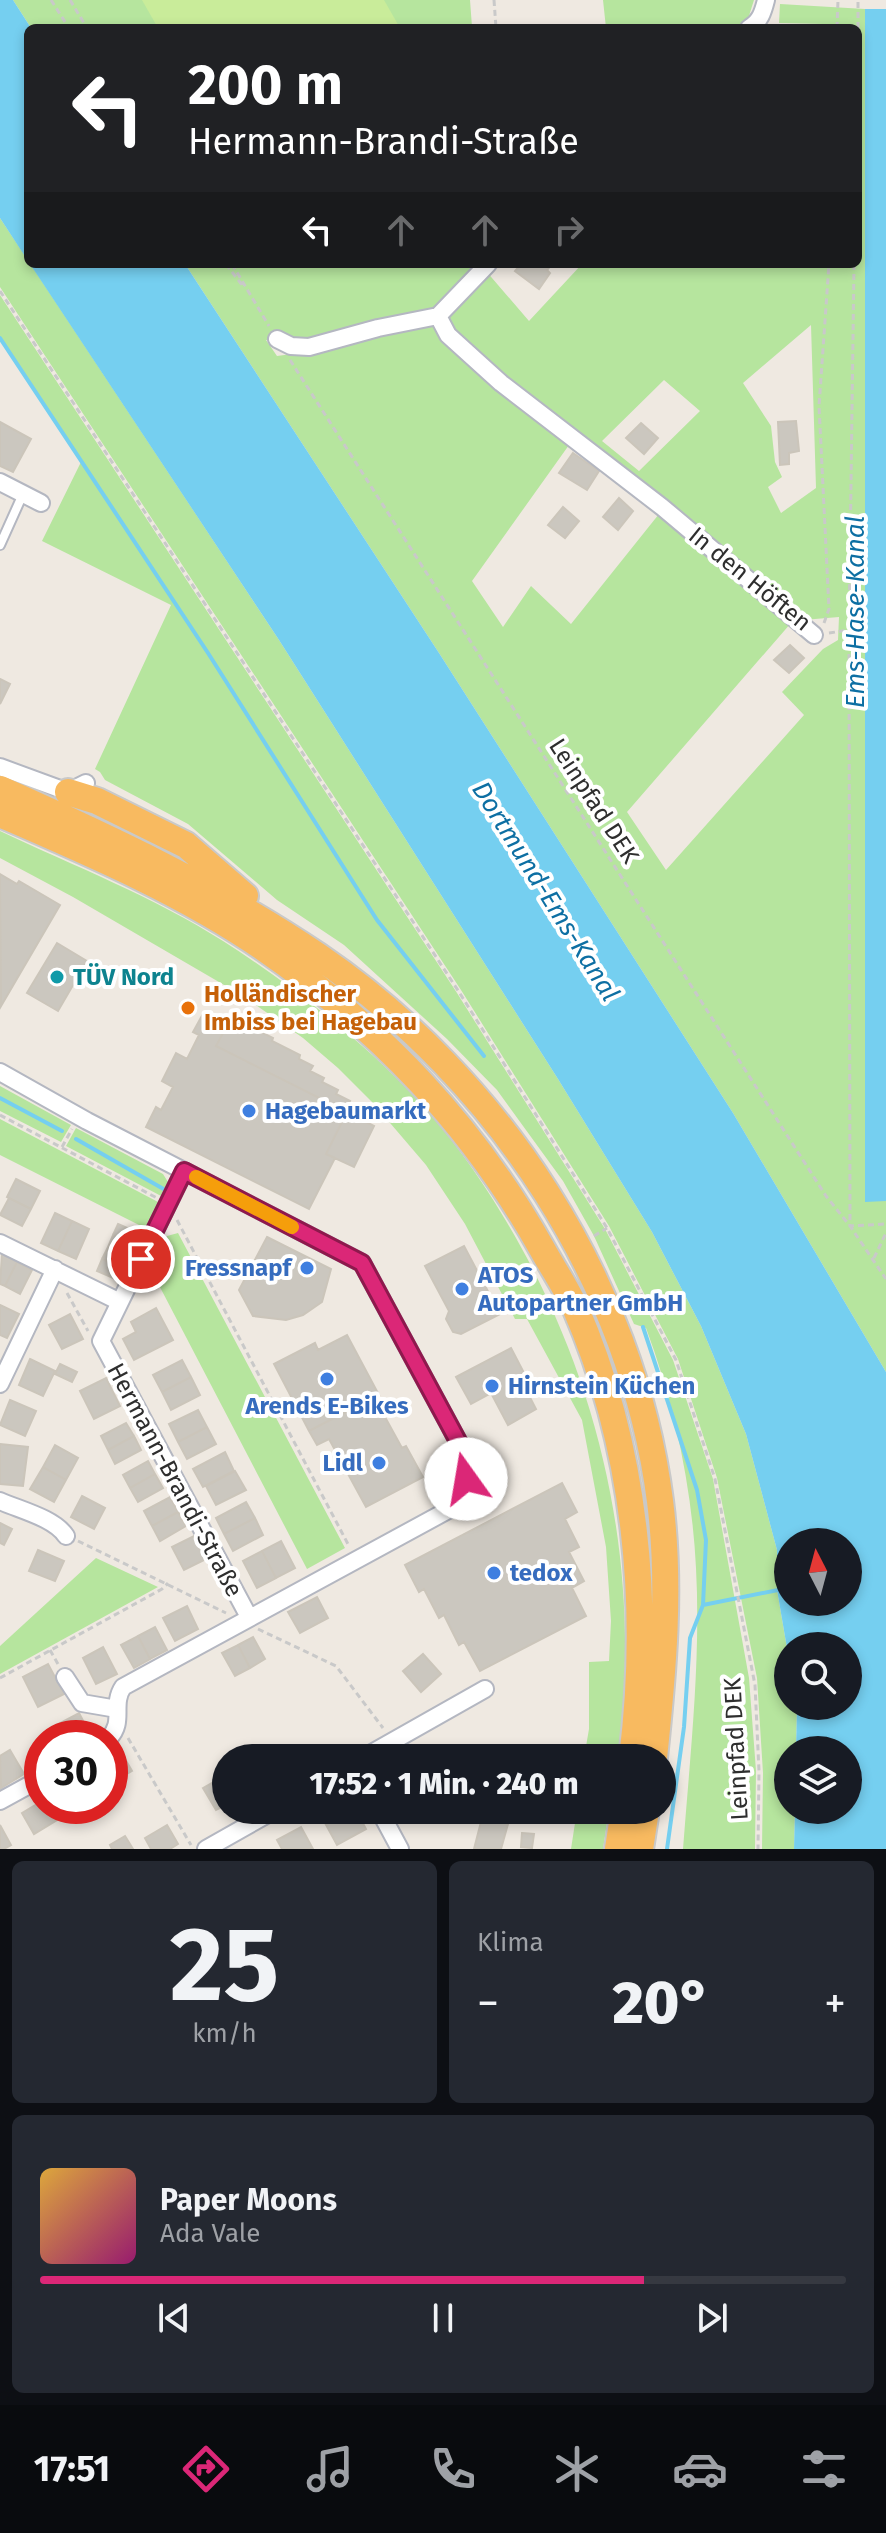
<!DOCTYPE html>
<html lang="de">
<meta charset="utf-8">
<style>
body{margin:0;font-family:"Fira Sans",sans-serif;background:#242831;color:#f1f3f6;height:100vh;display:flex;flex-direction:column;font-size:30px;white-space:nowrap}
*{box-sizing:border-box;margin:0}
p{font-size:26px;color:#9ea1a6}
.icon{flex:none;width:44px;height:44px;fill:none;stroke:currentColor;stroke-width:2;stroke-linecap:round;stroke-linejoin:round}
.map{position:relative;height:1849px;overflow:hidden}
.sheet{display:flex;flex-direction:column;gap:12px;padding:12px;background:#0d0f14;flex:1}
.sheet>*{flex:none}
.top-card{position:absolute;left:24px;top:24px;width:838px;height:244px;border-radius:12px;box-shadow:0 4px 12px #0003;background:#202124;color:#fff;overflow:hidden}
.needle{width:52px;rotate:354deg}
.tools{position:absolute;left:774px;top:1528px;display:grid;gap:16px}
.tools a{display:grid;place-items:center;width:88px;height:88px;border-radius:50%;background:#171b24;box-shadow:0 4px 12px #0003;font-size:40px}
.speed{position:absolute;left:24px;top:1720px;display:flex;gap:16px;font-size:40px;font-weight:700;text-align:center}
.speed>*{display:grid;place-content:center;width:104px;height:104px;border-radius:50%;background:#171b24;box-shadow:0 4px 12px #0003;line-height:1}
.speed .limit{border:12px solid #d22;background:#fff;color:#111}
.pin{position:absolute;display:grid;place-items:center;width:68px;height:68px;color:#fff;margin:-34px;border:4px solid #fff;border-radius:50%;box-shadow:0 2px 8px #0007}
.me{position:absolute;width:88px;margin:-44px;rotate:347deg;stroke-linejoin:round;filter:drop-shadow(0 0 6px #0008)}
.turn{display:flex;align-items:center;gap:28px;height:168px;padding:0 32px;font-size:36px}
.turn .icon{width:104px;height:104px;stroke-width:2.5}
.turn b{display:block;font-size:56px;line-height:68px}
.lanes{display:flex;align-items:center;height:76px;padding:0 32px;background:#0003;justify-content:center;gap:40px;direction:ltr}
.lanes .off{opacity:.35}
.big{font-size:60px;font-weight:800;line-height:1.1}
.sheet .widget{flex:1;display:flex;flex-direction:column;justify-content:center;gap:12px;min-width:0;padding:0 28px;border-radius:12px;background:#242831}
.sheet .dial{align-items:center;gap:0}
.dial b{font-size:104px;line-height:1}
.song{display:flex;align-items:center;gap:24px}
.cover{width:96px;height:96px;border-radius:12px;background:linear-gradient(135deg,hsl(40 70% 55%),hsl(320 70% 35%))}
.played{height:8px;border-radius:4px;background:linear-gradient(90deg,#db2777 75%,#363941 75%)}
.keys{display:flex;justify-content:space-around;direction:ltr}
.heat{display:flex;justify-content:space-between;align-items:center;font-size:44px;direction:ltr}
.sheet .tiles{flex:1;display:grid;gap:12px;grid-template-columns:1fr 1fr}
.widget:last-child{grid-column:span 2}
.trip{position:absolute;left:212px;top:1744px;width:464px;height:80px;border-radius:40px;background:#171b24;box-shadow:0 4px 12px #0003;font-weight:800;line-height:80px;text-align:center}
.menu{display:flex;height:128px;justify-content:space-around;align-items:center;background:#090b0e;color:#9ea1a6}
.menu .icon{width:56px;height:56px}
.menu .current{color:#db2777}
.menu b{font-size:36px;color:#f1f3f6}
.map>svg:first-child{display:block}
.green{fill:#b6e59e;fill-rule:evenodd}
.pitch{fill:#c9ec9a}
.water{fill:#75cff0;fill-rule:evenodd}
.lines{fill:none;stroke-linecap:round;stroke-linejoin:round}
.stream{stroke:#75cff0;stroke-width:4}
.building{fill:#cbc7bf;stroke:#cbc5ba;stroke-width:2}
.service-casing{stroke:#b4b7c1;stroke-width:12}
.minor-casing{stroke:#b4b7c1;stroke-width:20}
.trunk-casing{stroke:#c9c9c9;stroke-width:30}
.path{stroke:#c9c9c9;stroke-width:3;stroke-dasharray:6 4;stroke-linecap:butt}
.service{stroke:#fff;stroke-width:8}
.minor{stroke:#fff;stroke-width:16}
.trunk{stroke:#f8ba60;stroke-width:26}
.route-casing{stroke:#8e194d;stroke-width:20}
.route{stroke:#db2777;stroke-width:14}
.slow{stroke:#f59e0b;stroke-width:14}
.culture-dot{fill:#0f9aa8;stroke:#fff;stroke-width:3}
.food-dot{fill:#e8710a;stroke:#fff;stroke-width:3}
.shop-dot{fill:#3f7fe0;stroke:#fff;stroke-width:3}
.labels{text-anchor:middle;stroke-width:8;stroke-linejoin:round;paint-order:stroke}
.street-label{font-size:24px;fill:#2e2e2e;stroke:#fff}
.culture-label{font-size:24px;font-weight:bold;fill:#0d838f;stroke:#fff;text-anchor:start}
.food-label{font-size:24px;font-weight:bold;fill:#c56008;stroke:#fff;text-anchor:start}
.shop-label{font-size:24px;font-weight:bold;fill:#366cbe;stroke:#fff;text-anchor:start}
.water-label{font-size:26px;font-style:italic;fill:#0d6fa3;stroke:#fff}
</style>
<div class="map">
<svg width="886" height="1849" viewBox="0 0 886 1849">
<rect width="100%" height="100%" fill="#efe9e1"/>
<path class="green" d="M13,0h457l2,27 21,1h-462z
M603,0h151l-7,22 -14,6h-127z
M780,4l85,5v1192h21v171l-153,-259 -294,-460 -254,-389h295l49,57 53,-57h276v-236h-35v-4l-44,-1zM811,325l5,163 -35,25 -13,-26 14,-10 -7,-15 -4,-36 -28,-43zM266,340l42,1 6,10 -37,5zM664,380l36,31 -61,60 -37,-30zM569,445l234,175 36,-3 -1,23 -15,9 -41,43 22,23 -138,155 -39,-58 164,-189 -132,-109 -88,110 -40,-38 -28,41 -31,-46z
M0,218l279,422 279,439 94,153 49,94 45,108 31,116v40l11,64v52l9,2 -1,42h-8v60h7l-1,39h-32l1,-76 -6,-95 -40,-200 -39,-119 -69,-133 -148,-236 -461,-703z
M0,295l457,698 148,236 68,131 40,119 36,199 7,93 -1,78h-72c7,-93 18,-188 13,-281 -4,-81 -22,-165 -50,-240l-12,-4 -40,-88 -31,-55 -66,-91 -50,-51 -103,-94 -67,-45 -89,-76 -83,-44 -5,-8 -5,-3 76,-164 -129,-64 39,-79 -81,-124z
M0,831c74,35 154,66 223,110 70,45 136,97 193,157 33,36 62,76 87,118 99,163 140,352 115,542h-34l5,-29v-67l20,-1 2,-40 -5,-74 -24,-127 -55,-101h-12l-50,-95 -39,-59 -53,-62 -35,-35 -35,-30 -60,-42 -170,-99 -73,-39z
M0,1086l71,39 -10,17 -61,-31z
M0,1119l160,84 -13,26 -147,-74z
M76,1128l87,46 5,8 -5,15 -97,-51z
M178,1233l167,315 -38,21 -157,-301 17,-32z
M96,1558l62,29 -158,87v-28z
M577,1810h32l-6,39h-32z"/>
<path class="pitch" d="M142,0h242l16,28h-242z"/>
<path class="water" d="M0,0h13l18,28h-3v233l-28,-43z
M865,9h21v1192l-21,1z
M30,264h155l254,389 294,460 153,259v477h-92l1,-39h53v-60h-52l1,-44h51v-60h-60v8l-11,-64v-40l-31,-116 -45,-108 -49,-94 -94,-153 -279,-439zM788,1542h60v60h-60z"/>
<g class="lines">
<path class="stream" d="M0,338l208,315 169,267 107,136
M0,1098l62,33
M76,1139l91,52
M643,1327l54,163 9,50 -3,65 -13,33 -6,89 -17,122
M703,1605l85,-17"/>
</g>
<path class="building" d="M521,264h31l-5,6 3,3 -11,16 -24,-18z
M796,421l3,30 -10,2v11l-9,1 -2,-43z
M0,422l31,17 -18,33 -13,-6z
M641,423l17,15 -14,16 -18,-16z
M573,453l26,18 -12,19 -28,-17z
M619,498l14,13 -15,19 -15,-13z
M563,507l16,14 -14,17 -17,-13z
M790,645l14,13 -15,15 -15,-13z
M0,679l10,5 -10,20z
M0,874l17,10 2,-3 41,24 -59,101z
M57,943l30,18 -29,50 -31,-18z
M204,1012l24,12 -12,22 131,66 -21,42 9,4 -26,51 -163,-82 10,-20 5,3 12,-23 -11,-6 14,-28 11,6 12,-24 -6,-3z
M227,1015l46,23 -1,3 28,14 -1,4 14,7 -3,5 14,7 -2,4 16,8 -2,4 14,7 -3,5 15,7 -2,6 14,7 -20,41 -28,-13 21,-42 -131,-66 12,-22 -4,-2z
M16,1179l24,12 -9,18 -24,-12z
M9,1198l22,11 -9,17 -22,-11z
M55,1213l17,8 -14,30 -17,-8z
M72,1221l17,8 -13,30 -18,-8z
M118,1224l23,10 -5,12 -23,-11z
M113,1235l23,11 -6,11 -22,-10z
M267,1237l64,32 -9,33 -19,13 -17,5 -33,-4 -14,-26z
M464,1246l36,68 -39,20 -8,-2 -7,-13 3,-8 -24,-45z
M108,1247l22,10 -5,12 -23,-10z
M2,1254l15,8 -12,24 -5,-2z
M102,1259l23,10 -5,12 -23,-10z
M17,1262l15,8 -12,24 -15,-8z
M0,1305l19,9 -12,24 -7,-3z
M156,1308l17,32 -39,20 -11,-21 13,-7 -5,-10z
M70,1314l13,25 -21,10 -13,-24z
M347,1335l32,60 -70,36 -35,-67 41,-21 3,7z
M511,1348l14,27 -5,3 16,31 -28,16 -17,-32 -20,11 -15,-27z
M30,1359l25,12 -12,25 -24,-11z
M182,1360l9,17 -29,15 -9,-17z
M60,1364l17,8 -5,10 -17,-8z
M191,1377l9,18 -29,15 -9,-18z
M106,1378l14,28 -26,13 -14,-28z
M374,1397l28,51 4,-2 17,31 -57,30 -37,-68 -12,6 -8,-14z
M10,1400l26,11 -11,25 -25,-11z
M198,1410l9,17 -29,15 -9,-18z
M126,1423l8,13 -26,14 -7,-14z
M207,1427l9,17 -29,15 -9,-17z
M134,1436l7,14 -26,14 -7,-14z
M0,1444l28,3 -5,39 -23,-2z
M55,1445l23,13 -12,22 -23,-13z
M225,1452l9,19 -31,16 -10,-18z
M148,1461l7,13 -25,14 -7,-13z
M43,1467l23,13 -12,22 -24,-13z
M235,1471l11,19 -30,15 -10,-19z
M155,1474l8,14 -25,14 -8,-14z
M562,1483l15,29 -12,7 14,28 -10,5 15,29 -12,7 14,28 -106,55 -16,-29 -5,3 -15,-30 -5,3 -15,-29 -5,3 -14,-27z
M82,1496l23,12 -11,21 -23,-12z
M170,1497l8,15 -26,14 -8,-15z
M246,1502l9,16 -31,16 -8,-16z
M178,1512l8,14 -26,15 -8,-15z
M255,1518l8,17 -30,16 -9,-17z
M0,1523l12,6 -8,16 -4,-2z
M194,1536l12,23 -22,11 -12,-23z
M281,1541l14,27 -19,10 -14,-27z
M38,1550l26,11 -9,20 -26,-10z
M262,1551l14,27 -19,10 -14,-27z
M317,1597l11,21 -28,15 -12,-21z
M187,1606l11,23 -23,12 -12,-23z
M155,1627l12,23 -17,9 -12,-23z
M138,1636l12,23 -16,9 -13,-23z
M253,1637l12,22 -15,9 -12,-23z
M238,1645l12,23 -15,8 -13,-23z
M103,1647l14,27 -21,10 -13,-26z
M423,1654l18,20 -20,18 -18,-21z
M48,1664l16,30 -26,13 -15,-30z
M79,1713l13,25h-35l-6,-10z
M10,1750l14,24 -23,14 -1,-32z
M121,1752l11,19 -21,12 -1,-25z
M226,1775v30l-10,5 -13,-22z
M42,1801v5h10l7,13 -25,15 -12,-21z
M350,1810h6l10,19 -29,16 -12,-22z
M482,1818l26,6 -7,25h-27z
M0,1825l11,20 -7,4h-4z
M167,1825l11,19 -8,5h-19l-6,-11z
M301,1827l12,22h-31l-5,-9z
M522,1833l12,1 -2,14 -11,-1z
M125,1836l8,13h-21l-2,-4z"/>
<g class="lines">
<defs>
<path id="service" d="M0,545l23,-51"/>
<path id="minor" d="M749,28c11,-6 14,-16 17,-28
M438,316l10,19 53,48 161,124 152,128
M277,339l14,7 18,1 69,-19 60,-12 50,-52
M0,482l41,21
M0,767l68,25 18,-9
M0,1072l87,49 275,142 97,180 7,36 -14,29 -329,179c-12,18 2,35 -14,51
M184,1171l-83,170 148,276
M0,1243l120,59
M0,1384l55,-115
M0,1501c20,9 54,17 66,35
M65,1677l17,26 35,6
M363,1758l122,-69
M0,1801l42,-23
M379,1810l21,39
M206,1849l69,-39"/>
<path id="trunk" d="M0,789c110,49 219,100 318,167 182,124 314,327 342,545 11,86 3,172 -6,257
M68,792l29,9 89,44 59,51
M0,814c90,39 184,79 265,135 116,80 207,176 276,298 11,20 24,39 34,60 61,140 76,300 57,451
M618,1849l6,-39
M640,1849l6,-39"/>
</defs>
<use href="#service" class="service-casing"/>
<use href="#minor" class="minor-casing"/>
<use href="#trunk" class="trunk-casing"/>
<path class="path" d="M51,0l18,28
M70,0l17,28
M494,0l2,28
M837,28l1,-28
M858,28v-28
M226,264l16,21
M232,264l37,62
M854,264l-5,366 1,596 36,-2
M0,291l459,701 148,236 69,132 39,119 40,206 4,86 -1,78
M290,360l536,836 24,30 36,53
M824,623l5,-14 -10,-203 10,-142
M829,633l20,-3
M0,1115l157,83
M62,1147l10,-18
M177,1220l172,326
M594,1236l13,-8
M874,1258l12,-25
M67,1293l21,38
M78,1541l148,72
M258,1629l78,37 47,62
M50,1650l8,14
M0,1678l162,-89 6,-6
M128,1738l63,107
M663,1800l3,-28"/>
<use href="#service" class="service"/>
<use href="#minor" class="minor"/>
<use href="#trunk" class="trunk"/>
</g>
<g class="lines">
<defs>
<path id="route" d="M141,1259l43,-88 178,92 97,180 7,36"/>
</defs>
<use href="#route" class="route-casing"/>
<use href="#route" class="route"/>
<path class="slow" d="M196,1177l96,50"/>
</g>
<circle class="culture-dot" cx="57" cy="977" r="8"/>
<circle class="food-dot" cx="188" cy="1008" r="8"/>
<g class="shop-dot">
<circle cx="249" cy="1111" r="8"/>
<circle cx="307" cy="1268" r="8"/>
<circle cx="462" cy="1289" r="8"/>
<circle cx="327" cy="1379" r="8"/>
<circle cx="492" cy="1386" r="8"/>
<circle cx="379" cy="1463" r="8"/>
<circle cx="494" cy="1573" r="8"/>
</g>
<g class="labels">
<g class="street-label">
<text transform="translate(750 579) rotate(39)" y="8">In den Höften</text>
<text transform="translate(594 801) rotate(57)" y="8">Leinpfad DEK</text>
<text transform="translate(175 1480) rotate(62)" y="8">Hermann-Brandi-Straße</text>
<text transform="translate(736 1749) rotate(-93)" y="8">Leinpfad DEK</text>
</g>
<g class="culture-label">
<text x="73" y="985">TÜV Nord</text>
</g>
<g class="food-label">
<text x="204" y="1002">Holländischer<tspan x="204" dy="28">Imbiss bei Hagebau</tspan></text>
</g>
<g class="shop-label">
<text x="265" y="1119">Hagebaumarkt</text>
<text x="291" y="1276" text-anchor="end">Fressnapf</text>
<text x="478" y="1283">ATOS<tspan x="478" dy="28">Autopartner GmbH</tspan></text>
<text x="508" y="1394">Hirnstein Küchen</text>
<text x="327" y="1414" text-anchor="middle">Arends E-Bikes</text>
<text x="363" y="1471" text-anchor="end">Lidl</text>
<text x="510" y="1581">tedox</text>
</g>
<g class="water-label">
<text transform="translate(855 612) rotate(-90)" y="9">Ems-Hase-Kanal</text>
<text transform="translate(546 891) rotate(58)" y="9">Dortmund-Ems-Kanal</text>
</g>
</g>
</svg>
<div class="tools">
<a><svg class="needle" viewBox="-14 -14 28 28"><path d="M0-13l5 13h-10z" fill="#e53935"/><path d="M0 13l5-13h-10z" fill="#9ea1a6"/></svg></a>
<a><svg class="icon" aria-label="search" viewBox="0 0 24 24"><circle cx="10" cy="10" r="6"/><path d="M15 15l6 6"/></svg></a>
<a><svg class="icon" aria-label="layers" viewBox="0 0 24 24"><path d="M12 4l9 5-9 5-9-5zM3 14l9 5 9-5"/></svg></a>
</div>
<div class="speed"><div class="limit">30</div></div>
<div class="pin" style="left:141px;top:1259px;background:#d93025"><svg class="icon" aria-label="arrive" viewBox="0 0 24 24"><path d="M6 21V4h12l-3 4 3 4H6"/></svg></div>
<svg class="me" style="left:466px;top:1479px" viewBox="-20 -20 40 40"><circle r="19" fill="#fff"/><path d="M0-13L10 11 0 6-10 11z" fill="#db2777"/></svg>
<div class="trip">17:52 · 1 Min. · 240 m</div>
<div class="top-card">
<div class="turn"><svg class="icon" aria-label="left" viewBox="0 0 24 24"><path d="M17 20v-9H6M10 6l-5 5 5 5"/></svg><div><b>200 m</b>Hermann-Brandi-Straße</div></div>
<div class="lanes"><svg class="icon" aria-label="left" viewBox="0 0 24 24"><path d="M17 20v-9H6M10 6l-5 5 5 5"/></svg><svg class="icon off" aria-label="ahead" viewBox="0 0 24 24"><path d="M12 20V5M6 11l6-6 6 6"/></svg><svg class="icon off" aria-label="ahead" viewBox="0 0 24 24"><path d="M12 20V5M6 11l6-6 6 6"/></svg><svg class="icon off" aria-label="right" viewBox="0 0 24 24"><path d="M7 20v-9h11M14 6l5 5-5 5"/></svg></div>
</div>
</div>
<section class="sheet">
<div class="tiles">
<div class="widget dial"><b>25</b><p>km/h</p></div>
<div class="widget"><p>Klima</p>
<div class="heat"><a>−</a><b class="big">20°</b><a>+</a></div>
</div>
<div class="widget">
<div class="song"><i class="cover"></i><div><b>Paper Moons</b><p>Ada Vale</p></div></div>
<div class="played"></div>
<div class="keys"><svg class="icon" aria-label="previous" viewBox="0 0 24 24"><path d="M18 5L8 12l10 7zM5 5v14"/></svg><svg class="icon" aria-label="pause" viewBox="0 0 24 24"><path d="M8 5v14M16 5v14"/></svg><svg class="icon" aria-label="next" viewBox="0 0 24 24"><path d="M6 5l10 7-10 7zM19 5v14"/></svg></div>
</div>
</div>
</section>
<nav class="menu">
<b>17:51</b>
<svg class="icon current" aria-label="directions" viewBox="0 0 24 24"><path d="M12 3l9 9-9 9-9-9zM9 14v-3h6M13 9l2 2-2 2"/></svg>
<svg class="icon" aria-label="music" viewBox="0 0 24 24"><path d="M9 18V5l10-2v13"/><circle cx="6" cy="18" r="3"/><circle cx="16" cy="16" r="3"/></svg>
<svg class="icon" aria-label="phone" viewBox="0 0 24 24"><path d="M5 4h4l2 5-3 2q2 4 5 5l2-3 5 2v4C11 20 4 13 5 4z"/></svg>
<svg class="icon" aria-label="climate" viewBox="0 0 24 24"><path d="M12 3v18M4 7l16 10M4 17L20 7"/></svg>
<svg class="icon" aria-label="car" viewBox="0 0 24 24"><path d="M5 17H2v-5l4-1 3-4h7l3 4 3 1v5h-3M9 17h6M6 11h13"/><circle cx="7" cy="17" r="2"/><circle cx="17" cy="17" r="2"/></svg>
<svg class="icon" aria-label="filters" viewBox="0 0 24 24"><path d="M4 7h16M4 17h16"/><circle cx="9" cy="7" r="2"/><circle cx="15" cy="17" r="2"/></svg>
</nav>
